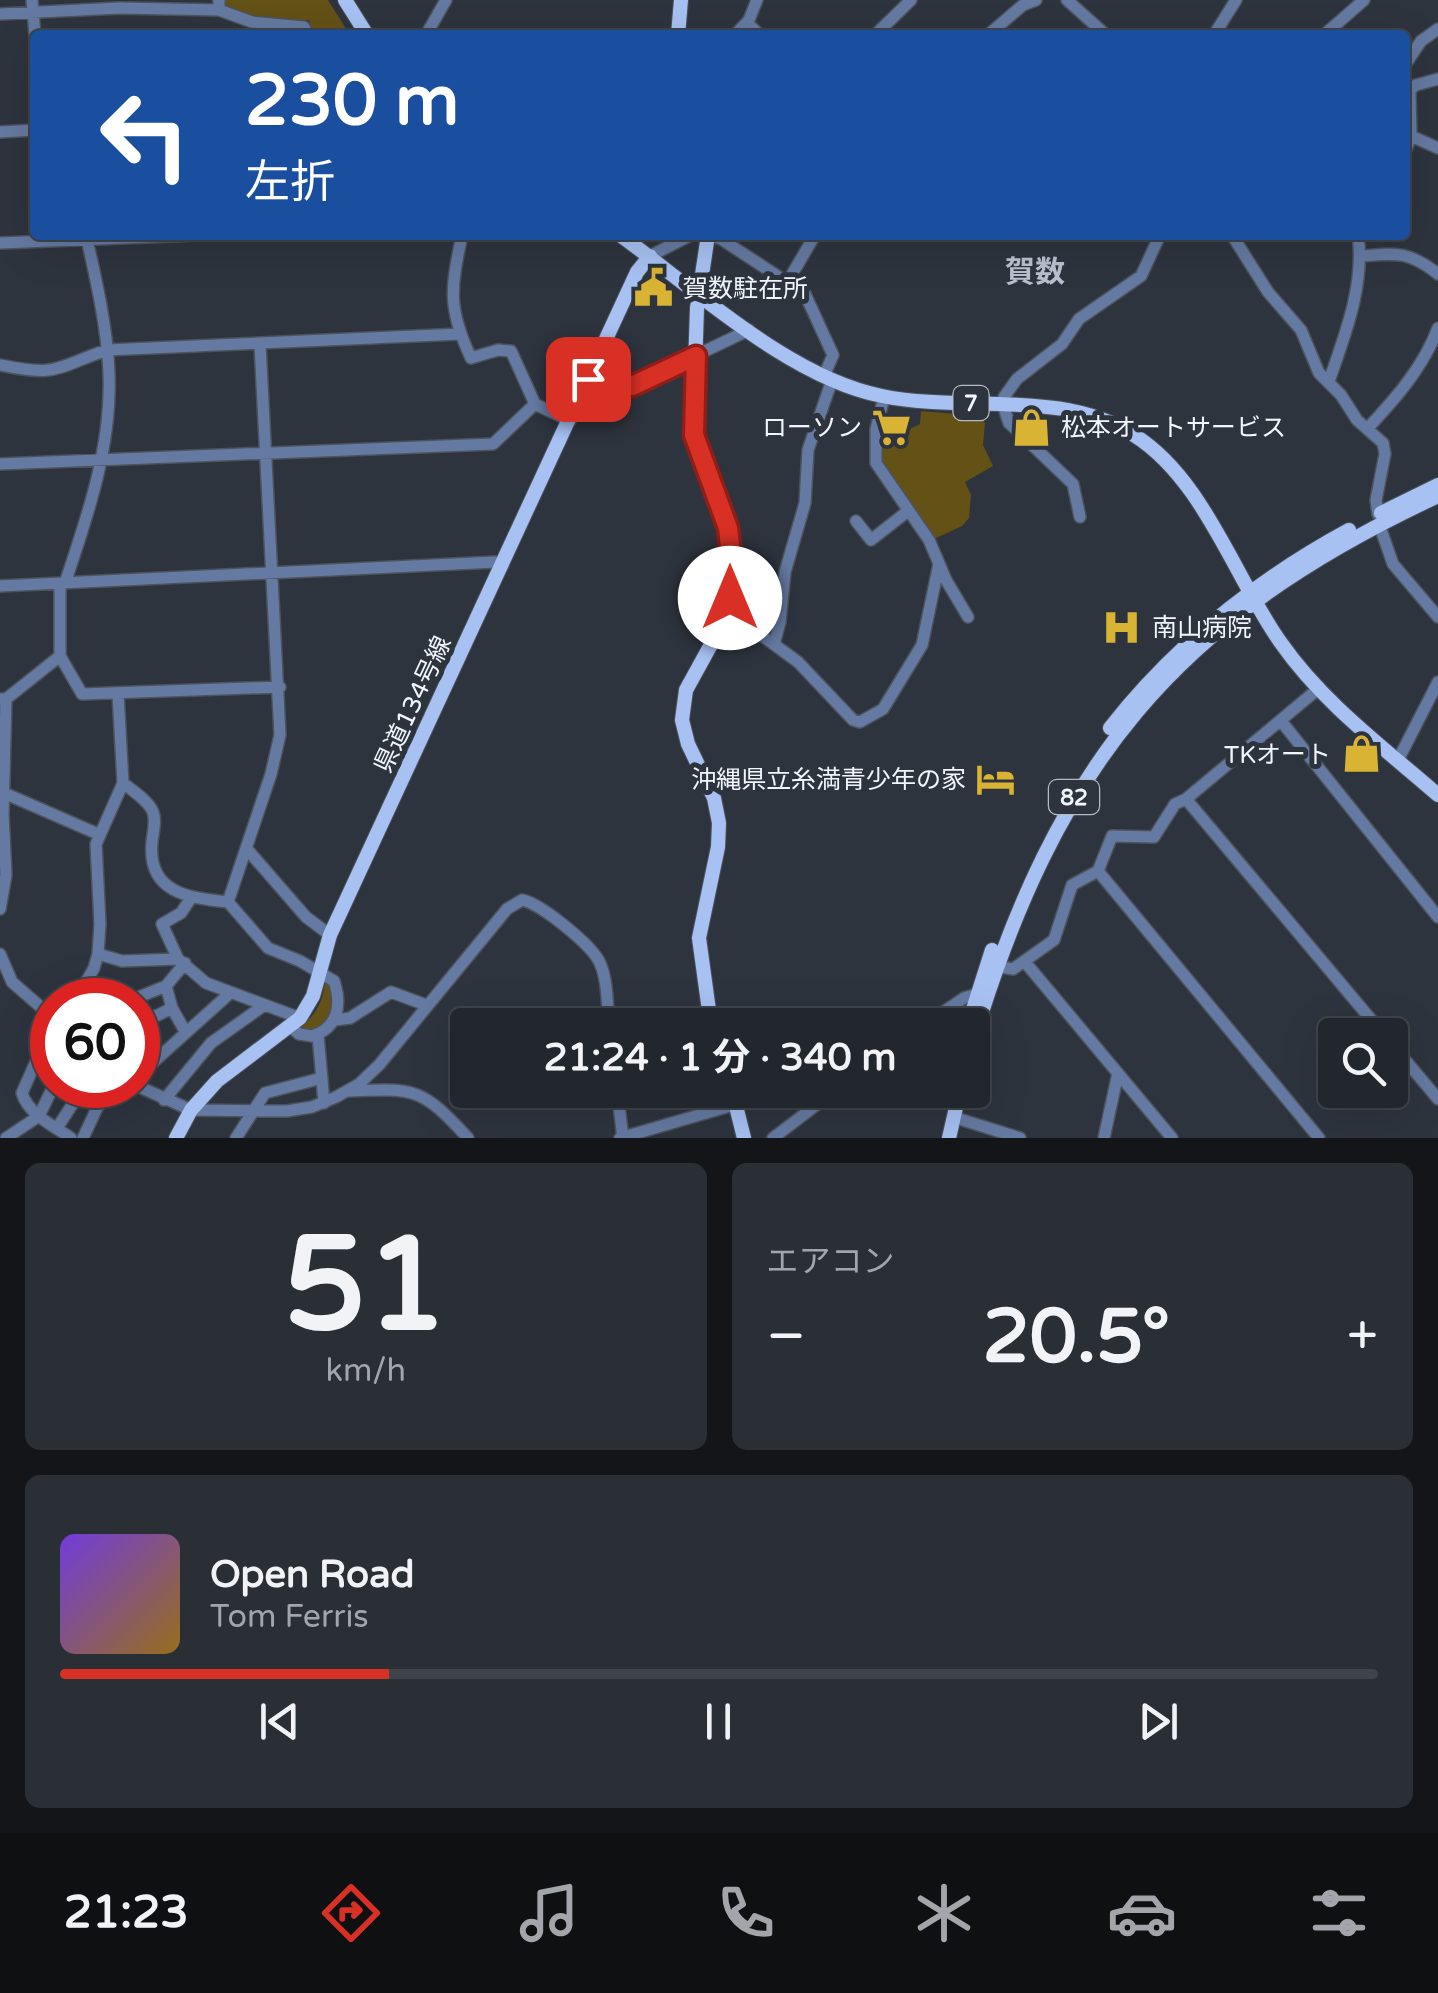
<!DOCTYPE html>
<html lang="ja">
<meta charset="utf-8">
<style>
body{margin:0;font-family:"Varela Round","Noto Sans JP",sans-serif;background:#2a2f36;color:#f1f3f6;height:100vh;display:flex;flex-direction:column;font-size:38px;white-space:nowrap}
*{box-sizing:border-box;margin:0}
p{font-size:32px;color:#a2a5aa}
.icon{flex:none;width:55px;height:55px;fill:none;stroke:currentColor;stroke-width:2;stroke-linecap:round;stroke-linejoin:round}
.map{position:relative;height:1138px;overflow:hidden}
.drawer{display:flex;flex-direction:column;gap:25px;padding:25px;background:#131519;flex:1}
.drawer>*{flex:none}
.banner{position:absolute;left:30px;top:30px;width:1380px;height:210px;border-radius:10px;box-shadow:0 10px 40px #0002,0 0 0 2px #3f444a;background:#1a4fa0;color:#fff;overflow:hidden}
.controls{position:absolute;left:1318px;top:1018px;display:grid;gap:20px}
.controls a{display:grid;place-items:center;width:90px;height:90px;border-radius:10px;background:#22272e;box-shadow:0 10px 40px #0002,0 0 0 2px #3f444a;font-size:50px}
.speed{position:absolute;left:30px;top:978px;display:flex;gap:20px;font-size:50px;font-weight:700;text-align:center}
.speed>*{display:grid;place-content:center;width:130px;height:130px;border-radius:50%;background:#22272e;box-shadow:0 10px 40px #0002,0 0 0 2px #3f444a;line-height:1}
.speed .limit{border:15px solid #d22;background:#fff;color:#111}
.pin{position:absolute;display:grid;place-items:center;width:85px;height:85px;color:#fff;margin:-42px;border-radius:20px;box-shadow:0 5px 15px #0006}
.me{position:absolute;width:110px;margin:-55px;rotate:0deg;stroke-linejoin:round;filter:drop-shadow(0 0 8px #0008)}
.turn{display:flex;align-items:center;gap:35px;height:210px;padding:0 50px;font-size:45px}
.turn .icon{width:130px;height:130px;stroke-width:2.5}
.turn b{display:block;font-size:70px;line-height:85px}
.big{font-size:75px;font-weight:700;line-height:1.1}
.drawer .card{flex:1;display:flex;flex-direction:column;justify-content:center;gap:15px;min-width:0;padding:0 35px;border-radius:15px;background:#2a2f36}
.drawer .dial{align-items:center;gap:0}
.dial b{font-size:130px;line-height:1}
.song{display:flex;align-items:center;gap:30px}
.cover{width:120px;height:120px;border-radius:15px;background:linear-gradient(135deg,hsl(260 70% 55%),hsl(40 70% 35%))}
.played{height:10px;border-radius:5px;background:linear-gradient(90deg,#d93025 25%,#3f444a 25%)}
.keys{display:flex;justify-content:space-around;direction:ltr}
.heat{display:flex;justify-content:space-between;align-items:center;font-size:55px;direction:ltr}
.drawer .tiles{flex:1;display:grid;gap:25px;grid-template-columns:1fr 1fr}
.card:last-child{grid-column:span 2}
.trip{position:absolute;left:450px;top:1008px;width:540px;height:100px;border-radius:10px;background:#22272e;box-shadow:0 10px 40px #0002,0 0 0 2px #3f444a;font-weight:700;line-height:100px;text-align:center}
.tabs{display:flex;height:160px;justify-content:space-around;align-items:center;background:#0e1012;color:#a2a5aa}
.tabs .icon{width:70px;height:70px}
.tabs .selected{color:#d93025}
.tabs b{font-size:45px;color:#f1f3f6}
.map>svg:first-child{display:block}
.green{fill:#635116}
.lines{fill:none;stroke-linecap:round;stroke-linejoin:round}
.minor-casing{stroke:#4d535c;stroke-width:14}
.major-casing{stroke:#4d535c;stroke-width:16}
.minor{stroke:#657aa2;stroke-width:11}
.major{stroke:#a6c1f2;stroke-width:14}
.route-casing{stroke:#8d1f18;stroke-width:25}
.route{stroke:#d93025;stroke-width:18}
.labels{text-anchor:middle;stroke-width:10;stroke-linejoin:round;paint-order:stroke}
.shield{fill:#2e343e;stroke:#b6bbc3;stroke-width:2.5}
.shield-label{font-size:22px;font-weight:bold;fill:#f1f5fc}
.poi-label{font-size:25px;fill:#f1f5fc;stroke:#2e343e;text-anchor:start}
.street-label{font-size:25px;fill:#f1f5fc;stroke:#2e343e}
.quarter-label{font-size:30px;font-weight:bold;fill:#bac1ce;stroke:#2e343e}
</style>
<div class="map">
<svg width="1438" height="1138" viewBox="0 0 1438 1138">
<rect width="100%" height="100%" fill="#2e343e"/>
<path class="green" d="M224,0h104l22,35h-37l-4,-15c-30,2 -57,-2 -84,-15z
M921,411l58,5 6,7 -2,22 10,21 -28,16 6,13 -2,23 -7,8 -28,13 -53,-76 -1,-20 40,-19z
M325,981l6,4 1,30 -12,13 -15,4 -5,-4c16,-14 23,-25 25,-47z"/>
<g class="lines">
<defs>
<path id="minor" d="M32,0l3,35
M1067,0l39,35
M219,10l33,12 52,5 4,8
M0,14l120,-6 99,2v-10
M747,23l13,12
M426,35l20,-35
M735,35l14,-15 8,-20
M875,35l36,-35
M988,35l35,-30 13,-5
M1214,35l22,-35
M1324,35l40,-35
M1405,65l16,-24 17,-12
M1405,93l11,-8 22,-6
M0,132l35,-2
M1411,136l27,12
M1405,152l6,-16 -1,-44
M462,235c-11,53 -15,72 9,123l27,-8 13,1 24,53 35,17
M708,235l13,4 84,55 28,61 -9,21
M1232,235l36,57 33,38 18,43 22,22 16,25 26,23 2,11 -9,46 2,14
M0,243l197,-8
M650,256l41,-21
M1361,256c35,-3 48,-5 77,18
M788,281l27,-46
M0,365c59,12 54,3 107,-15l353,-16
M588,379l44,7 117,-56
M1329,381c16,-46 36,-97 29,-146
M884,397l-8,32v34l53,77 17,40 22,37
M1367,429c28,-30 56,-61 71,-101
M0,464l493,-20 42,-40
M1080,517l-7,-33 -64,-61 -6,-18 1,-8 13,-18 45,-35 17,-25 62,-43 19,-41
M856,521l15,19 37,-29
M1379,524l14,40 45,53
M60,583v73l22,38 198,-7
M65,583c23,-68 47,-138 44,-211 -2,-45 -13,-93 -23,-137
M0,586l495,-24 8,3
M727,610l71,52 55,58 7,2 23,-13 39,-64 17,-81
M774,644l6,-22 5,-50 20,-69 3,-53 24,-70
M0,699h6l54,-43
M1281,721l157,196
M1398,760l40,-78
M123,783c9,7 24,17 29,27 5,9 1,22 0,32 -5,50 35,56 76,60l40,46 32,13 34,20c8,24 4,47 -22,55l-13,-2 -8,-7
M4,793l94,41
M1186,799l198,236
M246,848l60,69 24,18
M1098,871l221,267
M191,898l-10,15 -19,11 16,35 28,24 94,35
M228,902l43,-128 9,-39 -20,-391
M0,909l6,-34 -3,-61 3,-115
M0,954l12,28 40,35
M98,954l24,7 56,-2
M1025,962l147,176
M994,966l19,3 41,-29 18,-55 26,-14 14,-35 42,1 21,-33 11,-5 132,-110
M166,986l6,22 14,25
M76,1000l18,-32 4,-14 2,-30 -4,-80 27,-61 -5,-89
M131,1000l35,-14 19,-23
M335,1020l15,-2 41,-26 35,13
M138,1025l34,-17
M924,1025l40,-27 13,-4
M52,1034l-11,16 -19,43c6,21 32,33 49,45
M318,1035l6,68
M1390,1042l48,57
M138,1076l91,-82
M135,1085l56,25 96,1 25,-4 24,-10 23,-13 20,-19 128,-156 15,-9c18,3 70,45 78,63 8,18 7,43 9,62
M617,1090l6,48
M349,1091c67,-3 73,-3 119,47
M164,1100l47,-57 52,-37
M953,1117l67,21
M57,1128l28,-43
M6,1138l33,-22 15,-31
M83,1138l14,-30 16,-23
M236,1138l29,-45 57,-15
M620,1138l117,-34
M773,1138l63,-48
M1104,1138l14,-65"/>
<path id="major" d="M345,0l22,35
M678,35l3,-35
M620,235c76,55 170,143 262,161 82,17 178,-8 252,39 70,44 100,142 147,208 42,60 102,104 157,152
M708,235l-11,73 -4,118 8,33 27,69 3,58 -7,35 -38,69 -4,30 6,24 26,54 5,25 -1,24 -19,91 12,87
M1381,513l57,-28
M1110,728c66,-84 145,-147 239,-198
M968,1025l24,-75
M972,1044c84,-279 200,-424 466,-548
M732,1090l12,48
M176,1138l15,-28 26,-29 83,-63 13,-22 17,-61 307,-663 13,-16
M949,1138l11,-48"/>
</defs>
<use href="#minor" class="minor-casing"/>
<use href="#major" class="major-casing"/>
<use href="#minor" class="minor"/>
<use href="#major" class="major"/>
</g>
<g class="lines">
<defs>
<path id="route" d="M588,379l44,7 64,-30 -2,79 34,93 4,36 -2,34"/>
</defs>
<use href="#route" class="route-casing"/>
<use href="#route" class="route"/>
</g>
<defs>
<symbol id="civic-bare" viewBox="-9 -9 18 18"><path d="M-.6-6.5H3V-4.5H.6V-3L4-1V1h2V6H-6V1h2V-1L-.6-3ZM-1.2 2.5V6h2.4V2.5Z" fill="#d9b334" stroke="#2e343e" stroke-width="2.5" paint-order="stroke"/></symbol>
<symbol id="supermarket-bare" viewBox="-9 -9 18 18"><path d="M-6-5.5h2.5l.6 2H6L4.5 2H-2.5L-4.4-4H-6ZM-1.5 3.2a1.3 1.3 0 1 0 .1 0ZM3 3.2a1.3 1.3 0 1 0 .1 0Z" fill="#d9b334" stroke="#2e343e" stroke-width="2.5" paint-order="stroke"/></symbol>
<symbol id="shop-bare" viewBox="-9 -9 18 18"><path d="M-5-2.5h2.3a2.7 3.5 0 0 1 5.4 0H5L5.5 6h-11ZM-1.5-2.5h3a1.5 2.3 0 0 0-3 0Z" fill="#d9b334" stroke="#2e343e" stroke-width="2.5" paint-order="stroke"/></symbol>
<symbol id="hospital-bare" viewBox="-9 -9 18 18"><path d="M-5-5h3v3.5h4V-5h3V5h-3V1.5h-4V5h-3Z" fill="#d9b334" stroke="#2e343e" stroke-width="2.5" paint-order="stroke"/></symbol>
<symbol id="hotel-bare" viewBox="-9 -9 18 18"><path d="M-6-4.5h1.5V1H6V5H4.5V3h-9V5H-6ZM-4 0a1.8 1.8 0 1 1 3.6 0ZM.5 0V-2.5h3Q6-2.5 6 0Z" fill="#d9b334" stroke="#2e343e" stroke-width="2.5" paint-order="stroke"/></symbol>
</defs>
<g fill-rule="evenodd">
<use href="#civic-bare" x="626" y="260" width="55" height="55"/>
<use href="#supermarket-bare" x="864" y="400" width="55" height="55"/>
<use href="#shop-bare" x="1004" y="400" width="55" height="55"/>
<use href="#hospital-bare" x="1094" y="600" width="55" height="55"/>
<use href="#shop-bare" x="1334" y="726" width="55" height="55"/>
<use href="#hotel-bare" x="968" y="752" width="55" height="55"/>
</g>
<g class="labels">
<g class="shield">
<rect x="953.5" y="386" width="35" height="34" rx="8"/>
<rect x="1049" y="780" width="50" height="34" rx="8"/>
</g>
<g class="shield-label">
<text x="971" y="411">7</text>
<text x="1074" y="805">82</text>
</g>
<g class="poi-label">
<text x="683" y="297">賀数駐在所</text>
<text x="862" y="436" text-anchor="end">ローソン</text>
<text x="1061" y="436">松本オートサービス</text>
<text x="1152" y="636">南山病院</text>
<text x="1331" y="763" text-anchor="end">TKオート</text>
<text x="966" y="788" text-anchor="end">沖縄県立糸満青少年の家</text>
</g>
<g class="street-label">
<text transform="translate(412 704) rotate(-65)" y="9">県道134号線</text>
</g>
<g class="quarter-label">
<text x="1035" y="282">賀数</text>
</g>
</g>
</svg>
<div class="controls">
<a><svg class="icon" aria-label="search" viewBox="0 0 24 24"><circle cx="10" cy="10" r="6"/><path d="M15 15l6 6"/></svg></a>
</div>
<div class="speed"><div class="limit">60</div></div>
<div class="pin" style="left:588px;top:379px;background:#d93025"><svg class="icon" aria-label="arrive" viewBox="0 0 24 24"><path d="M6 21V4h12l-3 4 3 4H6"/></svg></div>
<svg class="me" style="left:730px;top:598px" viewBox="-20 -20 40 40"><circle r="19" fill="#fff"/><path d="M0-13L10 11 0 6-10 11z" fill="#d93025"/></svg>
<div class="trip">21:24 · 1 分 · 340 m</div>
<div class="banner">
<div class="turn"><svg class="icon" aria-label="left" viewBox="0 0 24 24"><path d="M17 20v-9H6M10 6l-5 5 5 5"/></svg><div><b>230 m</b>左折</div></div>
</div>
</div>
<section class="drawer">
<div class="tiles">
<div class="card dial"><b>51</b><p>km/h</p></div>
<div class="card"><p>エアコン</p>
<div class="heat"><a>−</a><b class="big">20.5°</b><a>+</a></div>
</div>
<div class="card">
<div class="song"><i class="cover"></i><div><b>Open Road</b><p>Tom Ferris</p></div></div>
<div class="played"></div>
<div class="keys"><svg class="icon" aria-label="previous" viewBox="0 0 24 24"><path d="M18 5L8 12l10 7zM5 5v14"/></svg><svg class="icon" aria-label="pause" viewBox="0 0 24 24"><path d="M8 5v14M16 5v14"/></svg><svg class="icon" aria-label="next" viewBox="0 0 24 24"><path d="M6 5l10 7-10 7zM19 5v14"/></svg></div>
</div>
</div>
</section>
<nav class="tabs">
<b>21:23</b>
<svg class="icon selected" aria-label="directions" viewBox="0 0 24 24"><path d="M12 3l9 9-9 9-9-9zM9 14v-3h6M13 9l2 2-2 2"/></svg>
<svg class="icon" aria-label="music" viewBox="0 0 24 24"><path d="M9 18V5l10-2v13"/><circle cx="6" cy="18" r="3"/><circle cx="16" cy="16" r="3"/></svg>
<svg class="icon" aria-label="phone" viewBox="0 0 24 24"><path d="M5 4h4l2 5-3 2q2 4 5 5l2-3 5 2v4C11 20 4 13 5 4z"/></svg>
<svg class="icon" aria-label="climate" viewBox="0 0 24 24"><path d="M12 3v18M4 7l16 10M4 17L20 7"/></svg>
<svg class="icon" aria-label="car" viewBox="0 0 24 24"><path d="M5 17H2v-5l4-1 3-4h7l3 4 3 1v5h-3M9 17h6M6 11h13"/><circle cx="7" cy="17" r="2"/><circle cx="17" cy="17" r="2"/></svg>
<svg class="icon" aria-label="filters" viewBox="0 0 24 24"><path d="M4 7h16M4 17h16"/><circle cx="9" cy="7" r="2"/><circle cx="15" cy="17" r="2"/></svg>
</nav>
